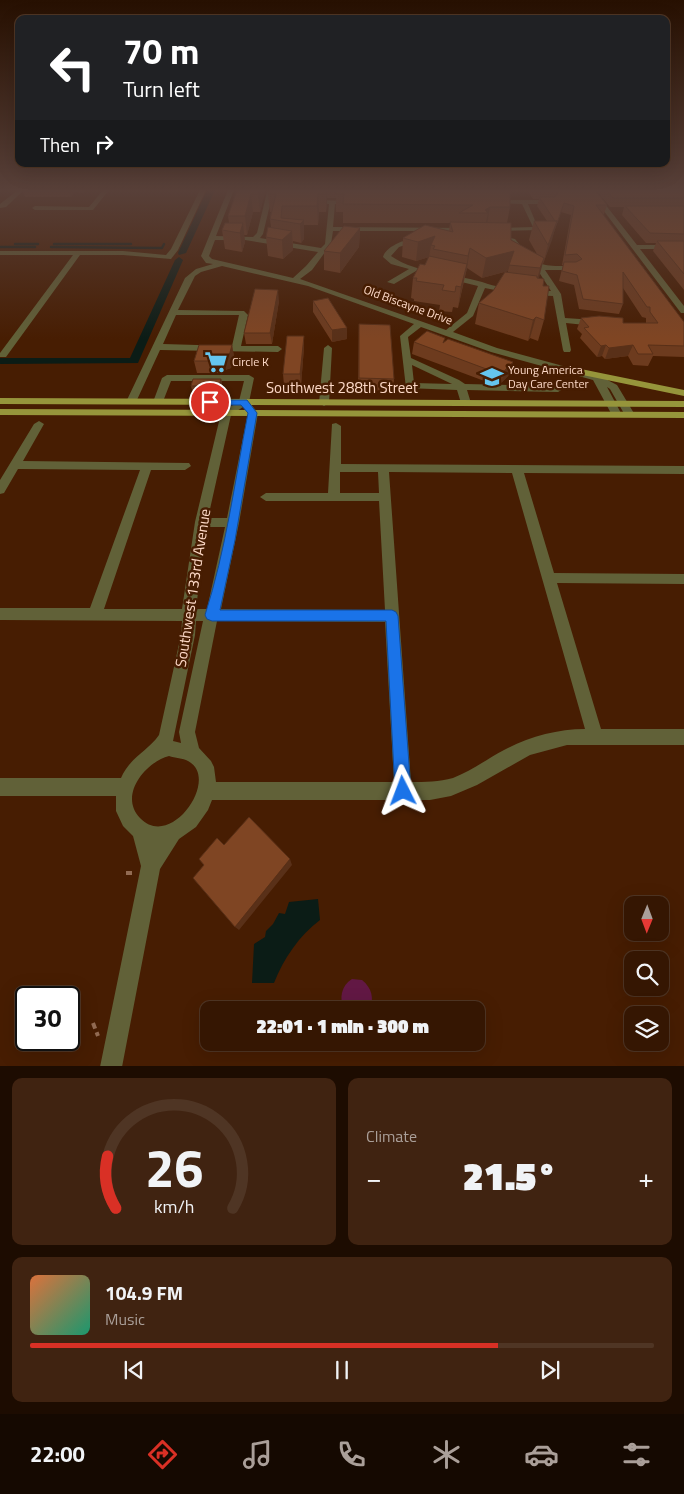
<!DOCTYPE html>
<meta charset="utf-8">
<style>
body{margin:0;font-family:"Titillium Web",sans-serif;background:#402311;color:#f1f3f6;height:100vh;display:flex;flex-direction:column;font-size:19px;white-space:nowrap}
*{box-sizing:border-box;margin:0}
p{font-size:16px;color:#aa9f99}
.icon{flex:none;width:28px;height:28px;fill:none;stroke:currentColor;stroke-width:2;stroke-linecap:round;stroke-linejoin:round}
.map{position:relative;height:1066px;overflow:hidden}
.sheet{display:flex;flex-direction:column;gap:12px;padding:12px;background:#1d0c01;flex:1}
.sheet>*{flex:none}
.hud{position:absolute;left:15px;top:15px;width:655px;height:152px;border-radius:10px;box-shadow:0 5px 20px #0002,0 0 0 1px #4f3524;background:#202124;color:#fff;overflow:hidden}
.needle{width:32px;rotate:181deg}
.fabs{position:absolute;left:624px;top:896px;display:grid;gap:10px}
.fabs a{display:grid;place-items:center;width:45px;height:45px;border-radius:10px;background:#351602;box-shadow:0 5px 20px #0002,0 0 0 1px #4f3524;font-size:25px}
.speed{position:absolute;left:15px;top:986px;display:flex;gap:10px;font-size:25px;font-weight:700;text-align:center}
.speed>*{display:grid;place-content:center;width:65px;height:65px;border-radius:50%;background:#351602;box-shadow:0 5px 20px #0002,0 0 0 1px #4f3524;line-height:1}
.speed .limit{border:2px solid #111;border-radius:8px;background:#fff;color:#111}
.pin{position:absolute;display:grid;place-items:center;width:42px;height:42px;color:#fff;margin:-21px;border:2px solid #fff;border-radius:50%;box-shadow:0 1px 5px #0007}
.me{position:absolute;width:55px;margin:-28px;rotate:357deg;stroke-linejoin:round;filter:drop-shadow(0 0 4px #0008)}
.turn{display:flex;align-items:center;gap:18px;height:105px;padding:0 25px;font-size:22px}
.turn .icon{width:65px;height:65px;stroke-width:2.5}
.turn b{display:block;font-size:35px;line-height:42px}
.then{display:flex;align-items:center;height:48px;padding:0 25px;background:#0003;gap:10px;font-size:19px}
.big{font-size:38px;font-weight:800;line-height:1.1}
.sheet .card{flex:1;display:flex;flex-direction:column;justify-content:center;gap:8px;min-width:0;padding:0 18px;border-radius:10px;background:#402311}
.sheet .dial{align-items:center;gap:0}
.dial svg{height:130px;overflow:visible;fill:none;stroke:#4f3524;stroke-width:7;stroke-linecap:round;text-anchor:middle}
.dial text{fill:#f1f3f6;stroke:none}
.song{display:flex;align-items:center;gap:15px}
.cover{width:60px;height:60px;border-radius:8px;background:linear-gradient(135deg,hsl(20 70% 55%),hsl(160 70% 35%))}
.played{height:5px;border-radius:2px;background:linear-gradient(90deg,#d93025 75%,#4f3524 75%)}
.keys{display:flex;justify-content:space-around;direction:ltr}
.heat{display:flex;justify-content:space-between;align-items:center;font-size:28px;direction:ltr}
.sheet .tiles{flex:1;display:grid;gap:12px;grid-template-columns:1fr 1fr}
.card:last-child{grid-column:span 2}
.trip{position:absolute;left:200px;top:1001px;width:285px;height:50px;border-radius:10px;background:#351602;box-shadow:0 5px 20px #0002,0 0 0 1px #4f3524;font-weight:800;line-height:50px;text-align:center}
.menu{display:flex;height:80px;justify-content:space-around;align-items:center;background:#150901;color:#aa9f99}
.menu .icon{width:35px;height:35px}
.menu .on{color:#d93025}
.menu b{font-size:22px;color:#f1f3f6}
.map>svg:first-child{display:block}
.green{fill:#621844}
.water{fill:#0b1c16}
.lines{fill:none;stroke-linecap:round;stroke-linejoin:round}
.stream{stroke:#0b1c16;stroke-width:2.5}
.canal{fill:#0b1c16;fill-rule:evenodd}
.path{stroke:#926b53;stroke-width:4;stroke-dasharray:6 4;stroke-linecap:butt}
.minor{fill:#616138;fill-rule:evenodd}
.major{fill:#96953b;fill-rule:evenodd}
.wall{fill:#6d3b1e}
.shaded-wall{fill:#593018}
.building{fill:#7f4523;stroke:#593018}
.route{fill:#1a73e8;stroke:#114b97}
.labels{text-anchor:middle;stroke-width:5;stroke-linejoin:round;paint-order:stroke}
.far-street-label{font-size:12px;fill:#fdd9c7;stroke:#471d02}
.far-poi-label{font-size:12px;fill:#fdd9c7;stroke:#471d02;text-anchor:start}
.street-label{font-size:15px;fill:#fdd9c7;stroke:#471d02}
</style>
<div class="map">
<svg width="684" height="1067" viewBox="0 0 684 1067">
<rect width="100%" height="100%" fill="#471d02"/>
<path class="green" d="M352,979l10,1c10,8 12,18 8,30h-26c-5,-12 -3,-24 8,-31z"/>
<path class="water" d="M318,899l2,21c-21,16 -36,38 -46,63h-22l2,-39 11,-7 1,-6 7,-7 6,-11 6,1 4,-12z"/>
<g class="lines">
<path class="stream" d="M15,244h23
M54,244h77
M0,247h35
M51,247l111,1 2,-4"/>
<path class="canal" d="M207,190h8l-29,63 -7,2 -1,-2z
M179,257l4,3 -45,103 -138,1v-6h130l45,-98z"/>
<path class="path" d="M126,873h7
M93,1023l5,13"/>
<path class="minor" d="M18,190h6l-18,17 -6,1v-4z
M103,190h6l-16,20h-58l-3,-2 3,-2 54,1z
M200,190h6l-28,60 -7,9 -48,-4h-43l-74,102h-6v-4l73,-98h-73v-4h123l43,4 5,-6z
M228,190h6l-18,46 37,1 4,-4 10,-41 3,-2 3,2 -10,42 -3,4 61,10 4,-4 4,-40 -21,-1 2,-3 45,1 -2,3h-18l-2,23 134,1 1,1 -3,2h-132l-2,13 -19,26 -12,9 146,51 21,-17 11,-27 -62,-15 -22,13 -7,-2 22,-13 -18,-5 -8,-7c3,-12 27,-20 38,-19v2l-22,7 -8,9c27,19 67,17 97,28 8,3 19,2 26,7l-4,2 -25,-5 -12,28 -20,16 44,16 103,28 17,9 18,30 -1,2h-8l-16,-28 -3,-2 15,28 -1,2h-8l-20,-37 -102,-28 -70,-25 -13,10 3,21 48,22 6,4 93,2 5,3 -5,3 -91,-2 4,13 -5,3 -5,-3 -4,-13 -51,-2 -6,-52 14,-12 -106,-38 -86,-20 -21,6 -6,4 -17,34 66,1 4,4 -7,31h37l4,3 -4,3 -118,-2 -24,52 -1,2h-8l-1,-2 59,-124 11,-9 17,-5 -7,-1 -5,-7zM215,240h30l73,12 -12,14 -13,12 -81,-19 -3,-3zM176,315h63l-7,31 -69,-2zM412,365l40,19 -38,-1z
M588,190h6l43,55h47v4h-44l44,57v7h-3z
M493,200h60l3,2 -3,2h-25l11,26 -44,1 -3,-2 1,-1 40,-1 -11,-23 -31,-1z
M496,235l19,4c23,28 22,27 58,27l4,2 -4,2h-28l16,24 4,24 30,2 4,3 -4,3 -29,-3 5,27 -1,2h-6l-1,-2 -10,-54 -21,-1 -4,-2 4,-2h19l-14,-22 -13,-9 -13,-18 -17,-4v-2z
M328,345l4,3 -3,55 -5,3 -5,-3 5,-55z
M167,375h82l5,3 -5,24 9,11 -19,110 -18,86 164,1 -6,-109h-113l-6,-4 6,-4h62l4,-69 4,-1 5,3v38l343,2v8l-160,-1 30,100 130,1v10l-127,-1 44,146h83v16h-117l-37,10 -53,30 -26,11 -21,4h-218l-4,10 -12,17 -17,12 -19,30 -38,198h-22l41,-201 -8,-30 -10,-10 -7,-15v-15h-116v-18h121c9,-21 26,-26 38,-43l22,-100 1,-14 -182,-1v-12h90l50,-138 -122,-1 -14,24 -4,1v-14l34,-56 5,-3 5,3 -21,37 166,2 2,3 -6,4h-34l-47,139h78l13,-87 26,-109 18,-12 5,-20h-73l-9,23h-8l-1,-2 9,-24zM243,407l5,6 -21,105h-19l23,-103zM340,472h38l1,21h-39zM389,472l123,1 73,256c-28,0 -57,8 -81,21 -17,9 -33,21 -51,28 -14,4 -28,4 -42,4zM206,527h19l-18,82h-11zM196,621h7l-24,111 2,11 -8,-2 22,-106zM217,621l168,1 9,160h-178l-2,-15 -3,-6 -12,-13 -4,-16zM169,756c6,2 14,2 19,5 33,17 -17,90 -48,57 -22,-23 6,-56 29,-62z"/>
<path class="major" d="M576,368l108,22v6l-111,-23v-4z
M0,398l684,3v6l-684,-3z
M0,409l684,3v6l-684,-3z"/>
</g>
<path class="wall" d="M22,190h63l-2,3 -8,-1 -4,5h-46z
M237,190l28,2 -5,20h-7l-6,23h-3l1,7 -3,10 -17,-3 -3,-19 7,-7 -1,-7z
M270,190h240v17l-3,16 4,17 26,14 -8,-14 5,-19h13l-10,-15 2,-7h-6l-4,-6 1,-3h65l12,15 -3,9h-1l81,108v35l-31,-1 -5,10 -15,-1 -5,-9 -23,3 -3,-3 -5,1 -17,-19 2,-4 -5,-5 4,-11 42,5h23v-5l-4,-1 -19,-29v16l-4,10 -40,-5 -5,-24 -15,-4 4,-16h-1l9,-50 -10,-3 -18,52h-1l-4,14 5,8 1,34 -6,21 -8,-3 -2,3 -53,-17 4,-21 14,-12 15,-19v-1l-26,7 -15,-10 -9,40 -5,-1 -1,5 -13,-1 1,-6 -26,-4v-2l-3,-1 2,-20 12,-13 4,-8 -13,4 -14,-4 1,-19 46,-7 1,-8h-107v-11h-7v-14h-9l-1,14h-7l-1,13h-14v14l-3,4 -8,-2v9l-10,9 -15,-3 -2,-19 5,-10 -1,-8 1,-7h-1l-2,-18z
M596,190h88v100l-31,-39 3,-8h-10l-24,-28 2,-8h-14z
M360,228l-1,19 -19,26 -16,-3v-19z
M279,301l-7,43h-26l-2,-11z
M313,301l34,38 -15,3 -19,-30z
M359,324l35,55 -1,12 -35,-1z
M304,336v11l-3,39 -17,-1 -1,-11z
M414,342h30l69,20 -3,12 -9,9 -14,-1 -75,-28z
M232,345l2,12 -3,11 -6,2 -1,3h-27l-3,-12z
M221,379l1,4 -2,7h-28l-1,-4z"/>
<path class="shaded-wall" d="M68,190h6l1,2 -4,5z
M259,190h6v2l-5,20 -2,-18z
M327,190v16l-1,6v-18z
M251,194l2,18 -6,23 -2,-19z
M318,194l1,18 -1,13 -1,-19z
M490,207l-3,18 -2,1 3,-13 -3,-3z
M304,220v19l-3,4 -1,-19z
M557,221l-5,19 -9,24 5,-19z
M243,223l2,19 -3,10 -2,-19z
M360,228l-1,19 -19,26v-20z
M292,231l1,19 -10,9 -1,-19z
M435,236l-4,9 -2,12 -13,4 2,-19z
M470,248l-3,20 -2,8 3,-20z
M514,251l-6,20 -26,7 4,-20z
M544,258l-5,20 -4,10 5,-20z
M467,264l-4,20 -5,24 3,-21z
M278,290l1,11 -7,43 -2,-11z
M536,317l-6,21 -2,3 5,-21z
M347,328v11l-15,3v-12z
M304,336v11l-3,39 -1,-12z
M232,345l2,12 -3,11 -6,2 -1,3 -2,-12 1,-3z
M606,345l-4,11 -5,1 4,-11z
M633,345l-5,11 -23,3 4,-11z
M513,362l-3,12 -9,9 3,-12z
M221,379l1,4 -2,7 -1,-4z
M290,859l2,6 -53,65 -4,-3z"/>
<path class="building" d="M237,190h22l-1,4h-7l-6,22h-17z
M270,190h56v4h-8l-1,12h-35l-1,12 23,2 -4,4 -30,-5 6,-25h-8z
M336,190h174v17h-20l-5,3 3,3h-29l14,-8 -130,-1 1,-10h-8z
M535,190h60l12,15h-11l88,117v24l-36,-1 5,9h-15l-5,-9 -24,3 -3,-3 -5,1 -17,-18 5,-1 -8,-9 18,-2 24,2v5h35l-8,-11v-5h-3l-24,-35v32l-40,-5 -6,-24 -15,-4 2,-9h12l6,-3 -5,-5 -12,1 9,-49 -10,-3 -7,20v-2h-2l-16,-24h16l4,-6z
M606,190h78v8h-71z
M625,206h59v28l-34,-1z
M534,221h23l-9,24z
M450,222l61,1v17l33,18 -4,10 -31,-3 5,-14 -28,7 -16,-10 -2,8 -35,-7 2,-3 -4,-1 4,-9 -17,6 -15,-4 22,-13 28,7z
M225,223h18l-3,10 -18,-3z
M344,226l16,2 -20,25 -16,-2z
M268,227l24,4 -10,9 -16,-3z
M657,241h27v33z
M429,256l38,8 -6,23 -5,-1 -1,6 -13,-2 2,-5 -28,-4 1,-3h-4l7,-14 5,1z
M505,272l32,4v2l7,1 -1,7h6l-5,34 -8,-3 -3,3 -54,-17 14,-12z
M255,289l23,1 -8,43h-26z
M328,298l19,30 -15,2 -19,-29z
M359,324l31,1 4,54 -35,-1z
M427,331l18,7 -2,5 5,-4 65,23 -9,9 -15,-1 -75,-28z
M287,336h17l-4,38h-17z
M199,345h33l-3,11 -6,2 -1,3h-28z
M193,379h28l-2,7h-28z
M249,817l41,42 -55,68 -42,-49 11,-13 -5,-6 18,-21 7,7z"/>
<linearGradient id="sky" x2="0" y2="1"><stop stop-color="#271001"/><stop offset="0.56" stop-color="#584039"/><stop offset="1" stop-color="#584039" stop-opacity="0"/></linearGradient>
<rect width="684" height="339" fill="url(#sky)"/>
<path class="route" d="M206,400h41l10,13 -22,127 -15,70h172l4,2 2,4 13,175 -3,6 -5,2 -6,-2 -2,-6 -9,-170h-174l-5,-2 -2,-4c21,-65 30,-135 43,-202l-7,-8h-31l-4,-1z"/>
<defs>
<symbol id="supermarket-bare" viewBox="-9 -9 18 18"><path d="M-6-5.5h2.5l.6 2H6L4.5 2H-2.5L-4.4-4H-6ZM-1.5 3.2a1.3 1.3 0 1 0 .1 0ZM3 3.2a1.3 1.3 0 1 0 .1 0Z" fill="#65c5ee" stroke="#471d02" stroke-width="2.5" paint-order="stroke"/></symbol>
<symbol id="school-bare" viewBox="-9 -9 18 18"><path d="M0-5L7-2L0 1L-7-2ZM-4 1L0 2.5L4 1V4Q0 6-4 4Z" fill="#65c5ee" stroke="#471d02" stroke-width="2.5" paint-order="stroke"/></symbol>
</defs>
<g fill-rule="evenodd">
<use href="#supermarket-bare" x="200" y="346" width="32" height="32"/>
<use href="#school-bare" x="476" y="361" width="32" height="32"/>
</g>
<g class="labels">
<g class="far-street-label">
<text transform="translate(408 305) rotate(20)" y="4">Old Biscayne Drive</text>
</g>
<g class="far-poi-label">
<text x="232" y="366">Circle K</text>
<text x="508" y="374">Young America<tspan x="508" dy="14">Day Care Center</tspan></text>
</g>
<g class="street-label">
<text x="342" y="393">Southwest 288th Street</text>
<text transform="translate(193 588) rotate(-81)" y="5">Southwest 133rd Avenue</text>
</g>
</g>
</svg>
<div class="fabs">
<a><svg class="needle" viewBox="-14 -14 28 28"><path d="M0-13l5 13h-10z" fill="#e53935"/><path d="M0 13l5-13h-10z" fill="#aa9f99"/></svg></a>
<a><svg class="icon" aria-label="search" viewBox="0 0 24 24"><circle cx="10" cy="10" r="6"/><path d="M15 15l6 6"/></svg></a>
<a><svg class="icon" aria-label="layers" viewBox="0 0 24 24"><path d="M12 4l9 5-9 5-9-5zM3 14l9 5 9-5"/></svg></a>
</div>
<div class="speed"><div class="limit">30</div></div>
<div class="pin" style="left:210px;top:402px;background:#d93025"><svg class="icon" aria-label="arrive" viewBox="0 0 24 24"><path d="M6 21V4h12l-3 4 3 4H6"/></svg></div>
<svg class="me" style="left:403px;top:791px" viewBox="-20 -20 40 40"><path d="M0-17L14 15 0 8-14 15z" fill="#1a73e8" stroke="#fff" stroke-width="4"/></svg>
<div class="trip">22:01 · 1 min · 300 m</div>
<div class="hud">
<div class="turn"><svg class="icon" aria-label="left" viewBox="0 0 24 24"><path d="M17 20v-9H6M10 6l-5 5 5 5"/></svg><div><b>70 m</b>Turn left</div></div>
<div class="then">Then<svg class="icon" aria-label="right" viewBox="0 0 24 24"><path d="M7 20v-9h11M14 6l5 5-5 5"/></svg></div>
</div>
</div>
<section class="sheet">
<div class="tiles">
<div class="card dial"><svg viewBox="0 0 100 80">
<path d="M14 69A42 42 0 1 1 86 69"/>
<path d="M14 69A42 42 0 0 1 9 37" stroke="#d93025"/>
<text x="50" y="56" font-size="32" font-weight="700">26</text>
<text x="50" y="72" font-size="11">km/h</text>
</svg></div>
<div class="card"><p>Climate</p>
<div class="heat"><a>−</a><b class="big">21.5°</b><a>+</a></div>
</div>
<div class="card">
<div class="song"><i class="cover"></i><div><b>104.9 FM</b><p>Music</p></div></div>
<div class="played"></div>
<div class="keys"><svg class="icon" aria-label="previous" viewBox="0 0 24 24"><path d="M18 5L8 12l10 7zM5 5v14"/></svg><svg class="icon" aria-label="pause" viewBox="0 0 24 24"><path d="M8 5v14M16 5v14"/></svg><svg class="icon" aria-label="next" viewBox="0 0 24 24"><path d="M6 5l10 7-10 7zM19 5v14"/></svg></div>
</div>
</div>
</section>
<nav class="menu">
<b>22:00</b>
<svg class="icon on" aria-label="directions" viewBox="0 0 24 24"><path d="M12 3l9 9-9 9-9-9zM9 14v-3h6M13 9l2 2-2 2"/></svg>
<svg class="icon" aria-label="music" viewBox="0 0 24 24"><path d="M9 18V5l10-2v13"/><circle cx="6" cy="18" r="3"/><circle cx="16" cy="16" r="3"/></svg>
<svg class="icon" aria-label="phone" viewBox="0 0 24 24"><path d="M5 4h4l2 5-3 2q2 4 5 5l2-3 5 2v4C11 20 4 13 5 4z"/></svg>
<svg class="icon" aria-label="climate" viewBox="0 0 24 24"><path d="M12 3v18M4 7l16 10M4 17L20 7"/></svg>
<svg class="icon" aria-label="car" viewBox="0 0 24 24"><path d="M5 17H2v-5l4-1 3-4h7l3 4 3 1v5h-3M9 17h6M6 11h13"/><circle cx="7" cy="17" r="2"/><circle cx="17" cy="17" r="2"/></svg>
<svg class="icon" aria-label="filters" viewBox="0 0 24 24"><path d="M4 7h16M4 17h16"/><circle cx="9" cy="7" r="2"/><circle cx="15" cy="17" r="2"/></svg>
</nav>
